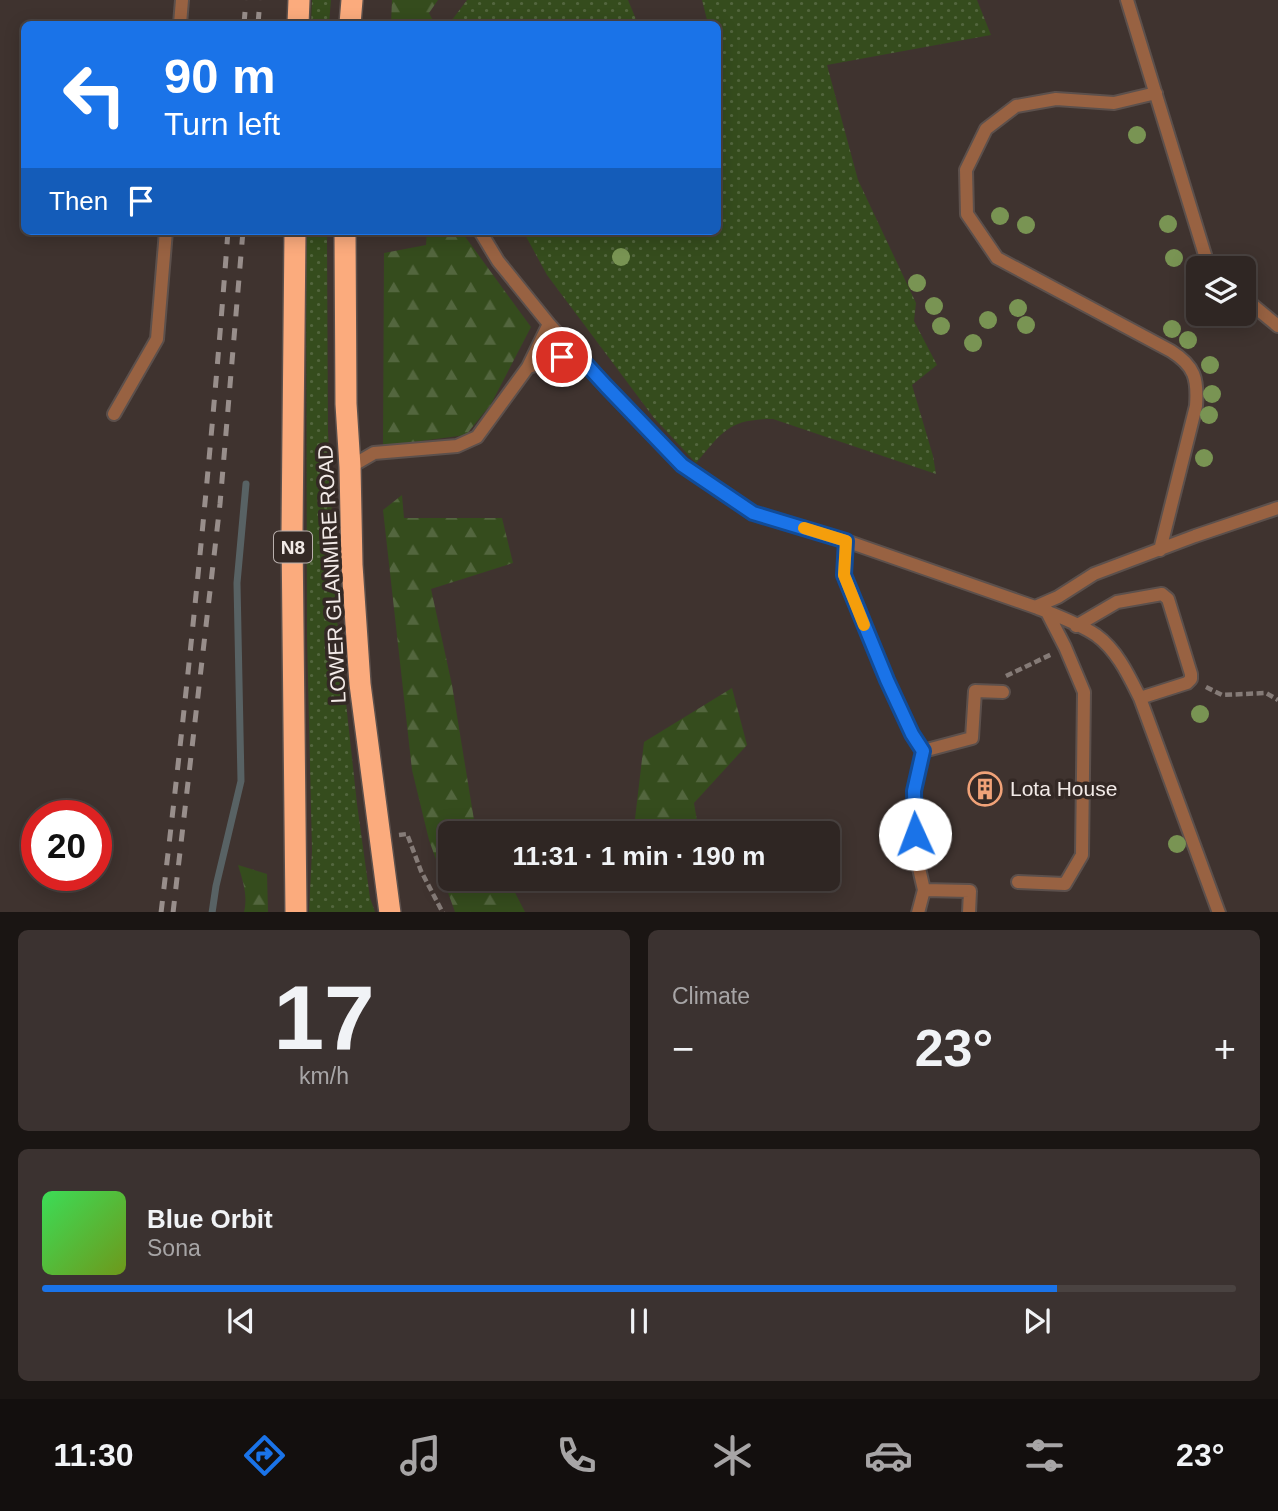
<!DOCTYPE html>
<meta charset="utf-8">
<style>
body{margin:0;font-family:Arial,sans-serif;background:#3b3230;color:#f1f3f6;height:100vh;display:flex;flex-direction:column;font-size:26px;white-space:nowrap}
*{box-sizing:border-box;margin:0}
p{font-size:23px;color:#a7a5a6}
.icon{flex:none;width:38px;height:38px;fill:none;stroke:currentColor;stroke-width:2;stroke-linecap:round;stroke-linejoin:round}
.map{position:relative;height:912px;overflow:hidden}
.drawer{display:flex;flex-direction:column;gap:18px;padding:18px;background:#1a1513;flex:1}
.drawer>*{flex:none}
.hud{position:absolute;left:21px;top:21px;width:700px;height:214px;border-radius:10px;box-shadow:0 4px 18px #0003,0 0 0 2px #4a4341;background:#1a73e8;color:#fff;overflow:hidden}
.controls{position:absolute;left:1186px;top:256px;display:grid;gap:14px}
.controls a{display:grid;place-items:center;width:70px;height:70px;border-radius:10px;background:#2f2623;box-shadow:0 4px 18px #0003,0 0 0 2px #4a4341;font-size:35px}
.speed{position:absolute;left:21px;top:800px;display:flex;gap:14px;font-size:35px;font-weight:700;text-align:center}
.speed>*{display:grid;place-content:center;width:91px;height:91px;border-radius:50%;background:#2f2623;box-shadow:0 4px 18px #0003,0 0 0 2px #4a4341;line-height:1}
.speed .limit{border:10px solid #d22;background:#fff;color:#111}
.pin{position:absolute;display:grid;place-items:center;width:60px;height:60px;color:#fff;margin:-30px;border:4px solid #fff;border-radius:50%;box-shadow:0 2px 7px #0007}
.me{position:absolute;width:77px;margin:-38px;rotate:358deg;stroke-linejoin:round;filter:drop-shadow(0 0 5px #0008)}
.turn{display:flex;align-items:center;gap:24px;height:147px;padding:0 28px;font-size:32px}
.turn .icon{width:91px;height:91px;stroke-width:2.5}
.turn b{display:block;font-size:49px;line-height:60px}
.then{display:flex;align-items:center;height:66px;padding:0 28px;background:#0003;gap:14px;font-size:26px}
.big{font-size:52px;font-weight:700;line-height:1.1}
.drawer .tile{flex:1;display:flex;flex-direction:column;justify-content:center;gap:10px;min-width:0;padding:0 24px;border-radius:10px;background:#3b3230}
.drawer .dial{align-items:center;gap:0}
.dial b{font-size:91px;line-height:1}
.song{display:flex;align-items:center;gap:21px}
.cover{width:84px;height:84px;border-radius:10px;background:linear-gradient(135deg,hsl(130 70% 55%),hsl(80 70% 35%))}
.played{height:7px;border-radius:4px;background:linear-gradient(90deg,#1a73e8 85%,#4a4341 85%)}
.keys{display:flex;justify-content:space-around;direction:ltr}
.heat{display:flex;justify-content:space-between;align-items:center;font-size:38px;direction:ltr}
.drawer .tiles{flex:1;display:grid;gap:18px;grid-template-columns:1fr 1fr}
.tile:last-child{grid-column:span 2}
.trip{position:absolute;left:438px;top:821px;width:402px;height:70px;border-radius:10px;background:#2f2623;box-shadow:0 4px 18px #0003,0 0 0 2px #4a4341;font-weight:700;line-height:70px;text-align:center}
.menu{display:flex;height:112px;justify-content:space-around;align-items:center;background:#130f0e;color:#a7a5a6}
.menu .icon{width:49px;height:49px}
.menu .active{color:#1a73e8}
.menu b{font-size:32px;color:#f1f3f6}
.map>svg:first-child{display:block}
.grass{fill:url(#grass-dots)}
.forest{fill:url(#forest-firs)}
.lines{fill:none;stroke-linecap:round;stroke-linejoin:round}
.stream{stroke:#586264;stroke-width:7}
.lane-casing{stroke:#5c504c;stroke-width:16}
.highway-casing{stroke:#5c504c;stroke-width:24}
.path{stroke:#857b77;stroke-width:4.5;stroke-dasharray:7 3.5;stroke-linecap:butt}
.lane{stroke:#986242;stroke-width:12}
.highway{stroke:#fbab7d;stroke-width:21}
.rail{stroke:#988e8b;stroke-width:5;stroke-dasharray:12 12;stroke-linecap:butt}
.tree{fill:#799453}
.route-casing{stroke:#114b97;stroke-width:18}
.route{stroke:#1a73e8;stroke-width:12}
.slow{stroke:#f59e0b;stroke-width:12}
.labels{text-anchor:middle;stroke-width:7;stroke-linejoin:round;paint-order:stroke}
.shield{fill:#342925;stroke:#b9b0ad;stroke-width:2}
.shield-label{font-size:19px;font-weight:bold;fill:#f2eae7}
.street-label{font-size:21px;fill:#f2eae7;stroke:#342925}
.poi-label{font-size:21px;fill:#f2eae7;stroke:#342925;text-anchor:start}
</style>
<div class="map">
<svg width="1278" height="913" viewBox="0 0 1278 913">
<defs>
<pattern id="grass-dots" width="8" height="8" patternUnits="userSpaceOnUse" patternTransform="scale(1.75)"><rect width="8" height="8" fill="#354c1d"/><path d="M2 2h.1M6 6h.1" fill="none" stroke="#53663e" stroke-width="1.8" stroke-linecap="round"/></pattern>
<pattern id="forest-firs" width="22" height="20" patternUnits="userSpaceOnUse" patternTransform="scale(1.75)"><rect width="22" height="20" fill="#354c1d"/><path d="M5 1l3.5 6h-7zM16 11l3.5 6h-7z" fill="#53663e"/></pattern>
</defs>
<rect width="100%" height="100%" fill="#3f332f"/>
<path class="grass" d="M312,0h19l-2,24h-18z
M467,0h161l10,24h-189z
M702,0h275l14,35 -164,30 31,115 58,123 -2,18 23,44 -25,20 21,71 3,18 -163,-55c-44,0 -50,12 -77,44l-42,-45 -107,-143 -24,-44h195v-207h-10z
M306,231h21l1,201 9,188 20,184 13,94 5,14h-66l3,-62 -5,-213z"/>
<path class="forest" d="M392,0h46l-9,13 6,11h-44z
M427,231h34l70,96 -40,77 -25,31 -83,11 1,-193 42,-8z
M402,495l2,23h98l11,45 -82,26 21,96 23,141 160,-7 9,-77 88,-54 15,57 -53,58 5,30h-249v45l58,1 17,33h-70l-26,-72 -17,-70 -29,-260z
M238,865l29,9 1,38h-24c4,-16 -1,-31 -6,-47z"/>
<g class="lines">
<path class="stream" d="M212,913l4,-27 25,-105 -4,-198 9,-99"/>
<defs>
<path id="lane" d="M1127,0l82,268
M180,24l2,-24
M1156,93l-42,10 -58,-4 -40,7 -30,23 -20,41 1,44 30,44 174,93c24,15 27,28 25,55l-36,144
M480,231l18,30 51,63 56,62 77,79 71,48 93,28 189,66 23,-10 36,-23 101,-38 83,-28
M1244,298l34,28
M528,367l21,-43
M114,414l43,-75 9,-108
M350,467l24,-14 83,-7 20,-9 51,-70 34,-10 22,5
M846,541l-2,33 43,106 25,54 11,17 -9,40 2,64 8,35 -6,23
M1035,607c20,8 43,16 61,28 21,15 33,41 44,63l79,215
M1076,626l41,-24 45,-8 6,5 23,75v5l-4,4 -47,15
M923,751l49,-13 3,-47 28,1
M1018,882l47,2 17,-29 2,-163 -19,-45 -18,-35
M924,890l46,1 -1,22"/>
<path id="highway" d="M298,24l1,-24
M350,24l2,-24
M295,231l-3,303 4,379
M345,231l1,173 4,63 2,98 8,119 30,229"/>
</defs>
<use href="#lane" class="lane-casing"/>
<use href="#highway" class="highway-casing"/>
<path class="path" d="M1006,676l46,-22
M1206,687l16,8 44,-2 12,7
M399,835l8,-1 14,37 22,42"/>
<use href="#lane" class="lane"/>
<use href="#highway" class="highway"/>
<path class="rail" d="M244,24l2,-24
M258,24l2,-24
M161,913c27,-227 50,-454 67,-682
M173,913l47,-409 23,-273"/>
</g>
<g class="tree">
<circle cx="1137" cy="135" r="9"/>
<circle cx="1000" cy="216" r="9"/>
<circle cx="1168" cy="224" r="9"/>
<circle cx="1026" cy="225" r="9"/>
<circle cx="621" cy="257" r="9"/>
<circle cx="1174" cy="258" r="9"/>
<circle cx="917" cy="283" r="9"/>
<circle cx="934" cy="306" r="9"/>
<circle cx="1018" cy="308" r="9"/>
<circle cx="988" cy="320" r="9"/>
<circle cx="1026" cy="325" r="9"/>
<circle cx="941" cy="326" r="9"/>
<circle cx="1172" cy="329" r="9"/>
<circle cx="1188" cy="340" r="9"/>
<circle cx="973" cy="343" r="9"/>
<circle cx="1210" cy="365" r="9"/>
<circle cx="1212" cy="394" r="9"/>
<circle cx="1209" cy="415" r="9"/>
<circle cx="1204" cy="458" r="9"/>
<circle cx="1200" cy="714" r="9"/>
<circle cx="1177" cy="844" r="9"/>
</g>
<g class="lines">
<defs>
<path id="route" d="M562,357l22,5 22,24 76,79 71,48 93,28 -2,34 43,105 25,54 11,17 -9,40 1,43"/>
</defs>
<use href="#route" class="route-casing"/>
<use href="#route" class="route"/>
<path class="slow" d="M804,528l42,13 -2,34 20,50"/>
</g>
<defs>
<symbol id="building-ring" viewBox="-11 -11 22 22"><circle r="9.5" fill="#342925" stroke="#f0a278" stroke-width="1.5"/><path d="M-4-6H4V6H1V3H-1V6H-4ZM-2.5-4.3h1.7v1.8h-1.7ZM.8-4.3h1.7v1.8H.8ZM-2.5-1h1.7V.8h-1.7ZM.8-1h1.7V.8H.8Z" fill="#f0a278"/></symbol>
</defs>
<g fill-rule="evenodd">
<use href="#building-ring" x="966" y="770" width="38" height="38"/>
</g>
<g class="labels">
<rect class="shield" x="274" y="531.5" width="38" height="31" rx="5"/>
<g class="shield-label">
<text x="293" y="554">N8</text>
</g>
<g class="street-label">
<text transform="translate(332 574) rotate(-93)" y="7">LOWER GLANMIRE ROAD</text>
</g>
<g class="poi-label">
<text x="1010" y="796">Lota House</text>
</g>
</g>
</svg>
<div class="controls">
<a><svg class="icon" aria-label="layers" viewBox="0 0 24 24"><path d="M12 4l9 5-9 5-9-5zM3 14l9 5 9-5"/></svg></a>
</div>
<div class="speed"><div class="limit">20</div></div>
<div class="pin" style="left:562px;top:357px;background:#d93025"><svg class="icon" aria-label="arrive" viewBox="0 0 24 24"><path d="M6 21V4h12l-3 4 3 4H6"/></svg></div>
<svg class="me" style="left:915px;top:834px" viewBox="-20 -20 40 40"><circle r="19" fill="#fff"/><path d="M0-13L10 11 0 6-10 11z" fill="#1a73e8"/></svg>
<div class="trip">11:31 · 1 min · 190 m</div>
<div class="hud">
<div class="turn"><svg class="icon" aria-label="left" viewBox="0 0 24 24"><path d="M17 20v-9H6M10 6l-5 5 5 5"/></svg><div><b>90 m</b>Turn left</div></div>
<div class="then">Then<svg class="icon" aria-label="arrive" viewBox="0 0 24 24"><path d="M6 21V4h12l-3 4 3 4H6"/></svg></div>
</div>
</div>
<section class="drawer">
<div class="tiles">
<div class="tile dial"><b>17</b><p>km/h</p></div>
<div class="tile"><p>Climate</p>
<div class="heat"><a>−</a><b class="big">23°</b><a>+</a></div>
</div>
<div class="tile">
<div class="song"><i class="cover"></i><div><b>Blue Orbit</b><p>Sona</p></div></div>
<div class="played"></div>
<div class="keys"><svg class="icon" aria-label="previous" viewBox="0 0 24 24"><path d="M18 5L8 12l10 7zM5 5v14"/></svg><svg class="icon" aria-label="pause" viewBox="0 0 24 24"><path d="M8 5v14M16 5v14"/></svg><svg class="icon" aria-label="next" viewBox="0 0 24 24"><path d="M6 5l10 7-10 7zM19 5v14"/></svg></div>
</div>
</div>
</section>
<nav class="menu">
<b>11:30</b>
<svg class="icon active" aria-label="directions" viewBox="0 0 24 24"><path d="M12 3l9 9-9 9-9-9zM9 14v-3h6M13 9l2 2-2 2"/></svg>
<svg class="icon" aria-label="music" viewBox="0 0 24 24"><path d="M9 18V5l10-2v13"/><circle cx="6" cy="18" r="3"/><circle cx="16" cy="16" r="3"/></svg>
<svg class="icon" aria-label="phone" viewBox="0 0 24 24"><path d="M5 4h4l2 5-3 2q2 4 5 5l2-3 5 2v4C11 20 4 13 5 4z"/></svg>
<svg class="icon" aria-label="climate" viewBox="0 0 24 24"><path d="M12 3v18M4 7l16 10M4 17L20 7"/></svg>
<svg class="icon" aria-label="car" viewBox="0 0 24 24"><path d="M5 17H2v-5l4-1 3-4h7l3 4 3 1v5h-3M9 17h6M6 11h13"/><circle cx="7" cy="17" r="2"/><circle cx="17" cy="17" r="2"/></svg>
<svg class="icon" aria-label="filters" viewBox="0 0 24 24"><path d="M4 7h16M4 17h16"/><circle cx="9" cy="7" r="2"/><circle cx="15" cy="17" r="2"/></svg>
<b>23°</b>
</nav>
